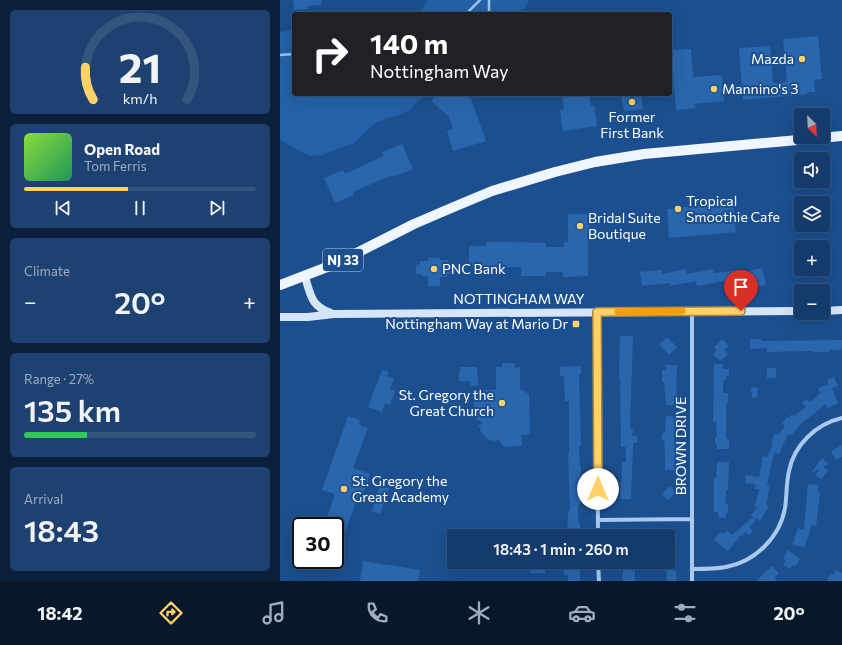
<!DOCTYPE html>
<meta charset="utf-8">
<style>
body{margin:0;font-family:Commissioner,sans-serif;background:#1d4271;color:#f1f3f6;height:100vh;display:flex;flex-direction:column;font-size:15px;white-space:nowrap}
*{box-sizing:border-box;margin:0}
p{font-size:13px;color:#9dadc1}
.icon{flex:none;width:22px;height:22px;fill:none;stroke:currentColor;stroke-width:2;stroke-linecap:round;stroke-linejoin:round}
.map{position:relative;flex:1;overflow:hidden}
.sheet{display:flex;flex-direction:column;gap:10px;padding:10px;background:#0b203b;width:280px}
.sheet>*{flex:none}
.top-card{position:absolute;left:12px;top:12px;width:380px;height:84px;border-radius:4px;box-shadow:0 4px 16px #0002,0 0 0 1px #33557e;background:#202124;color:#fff;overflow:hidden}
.needle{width:26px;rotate:156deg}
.fabs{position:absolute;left:514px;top:108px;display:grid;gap:8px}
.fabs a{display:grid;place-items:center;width:36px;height:36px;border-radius:4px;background:#143b6b;box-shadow:0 4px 16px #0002,0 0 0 1px #33557e;font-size:20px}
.speed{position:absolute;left:12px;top:517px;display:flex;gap:8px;font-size:20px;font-weight:700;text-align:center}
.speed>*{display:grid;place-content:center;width:52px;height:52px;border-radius:50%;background:#143b6b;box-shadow:0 4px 16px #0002,0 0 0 1px #33557e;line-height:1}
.speed .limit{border:2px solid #111;border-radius:6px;background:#fff;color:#111}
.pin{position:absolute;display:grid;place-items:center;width:34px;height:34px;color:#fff;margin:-41px -17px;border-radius:50% 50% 50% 0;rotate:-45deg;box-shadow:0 0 4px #0007}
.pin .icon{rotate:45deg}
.me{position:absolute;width:44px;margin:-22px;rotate:0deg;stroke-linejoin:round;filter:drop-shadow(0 0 3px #0008)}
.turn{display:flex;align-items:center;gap:14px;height:84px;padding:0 12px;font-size:18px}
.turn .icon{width:52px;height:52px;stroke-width:2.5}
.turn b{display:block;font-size:28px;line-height:34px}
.big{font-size:30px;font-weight:600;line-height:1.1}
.sheet .card{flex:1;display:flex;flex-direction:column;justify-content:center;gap:6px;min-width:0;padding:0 14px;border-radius:6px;background:#1d4271}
.sheet .dial{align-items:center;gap:0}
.dial svg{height:104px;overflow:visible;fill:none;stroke:#33557e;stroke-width:7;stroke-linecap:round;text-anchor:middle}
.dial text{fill:#f1f3f6;stroke:none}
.song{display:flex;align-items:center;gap:12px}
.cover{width:48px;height:48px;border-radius:6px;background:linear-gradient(135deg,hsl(90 70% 55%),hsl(150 70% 35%))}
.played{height:4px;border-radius:2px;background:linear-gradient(90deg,#ffd166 45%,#33557e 45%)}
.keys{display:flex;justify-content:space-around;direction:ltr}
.heat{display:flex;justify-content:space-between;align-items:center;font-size:22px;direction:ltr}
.charge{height:6px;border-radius:3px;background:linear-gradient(90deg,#34c759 27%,#33557e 0)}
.trip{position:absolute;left:167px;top:529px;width:228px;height:40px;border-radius:4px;background:#143b6b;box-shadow:0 4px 16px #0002,0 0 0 1px #33557e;font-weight:600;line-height:40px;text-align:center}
.tab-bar{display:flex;height:64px;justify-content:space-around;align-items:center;background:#08182b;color:#9dadc1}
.tab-bar .icon{width:28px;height:28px}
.tab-bar .active{color:#ffd166}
.tab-bar b{font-size:18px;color:#f1f3f6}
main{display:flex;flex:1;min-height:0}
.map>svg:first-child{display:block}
.green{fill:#2461a8}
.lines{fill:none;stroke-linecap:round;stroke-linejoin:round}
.stream{stroke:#9cc4f0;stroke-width:2.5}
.building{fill:#2a66ad}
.street{stroke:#a9c9ee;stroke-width:4}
.secondary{stroke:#d6e6fa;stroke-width:8}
.primary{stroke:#f0f6ff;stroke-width:10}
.route-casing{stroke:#a68842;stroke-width:10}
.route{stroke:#ffd166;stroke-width:7}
.slow{stroke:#f59e0b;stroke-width:7}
.poi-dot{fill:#ffd166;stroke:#1b4f8f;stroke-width:1.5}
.labels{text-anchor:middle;stroke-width:4;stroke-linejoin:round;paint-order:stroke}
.shield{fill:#1b4f8f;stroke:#bbcadd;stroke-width:1}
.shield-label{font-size:13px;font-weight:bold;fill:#fff}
.poi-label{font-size:14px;fill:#fff;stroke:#1b4f8f;text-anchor:start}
.street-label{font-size:14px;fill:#fff;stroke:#1b4f8f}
</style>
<main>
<section class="sheet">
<div class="card dial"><svg viewBox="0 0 100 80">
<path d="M14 69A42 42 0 1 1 86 69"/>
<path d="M14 69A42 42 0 0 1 8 44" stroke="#ffd166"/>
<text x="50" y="56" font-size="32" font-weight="700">21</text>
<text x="50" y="72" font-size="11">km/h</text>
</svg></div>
<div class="card">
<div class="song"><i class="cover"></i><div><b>Open Road</b><p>Tom Ferris</p></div></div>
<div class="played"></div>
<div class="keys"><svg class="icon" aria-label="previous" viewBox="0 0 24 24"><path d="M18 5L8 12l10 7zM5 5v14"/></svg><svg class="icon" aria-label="pause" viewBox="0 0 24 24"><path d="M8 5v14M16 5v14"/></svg><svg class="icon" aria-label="next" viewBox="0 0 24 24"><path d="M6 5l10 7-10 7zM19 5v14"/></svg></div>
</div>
<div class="card"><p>Climate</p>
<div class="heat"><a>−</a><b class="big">20°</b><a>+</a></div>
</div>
<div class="card"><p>Range · 27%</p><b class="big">135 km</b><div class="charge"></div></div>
<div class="card"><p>Arrival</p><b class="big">18:43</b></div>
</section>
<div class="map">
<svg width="562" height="581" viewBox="0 0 562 581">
<rect width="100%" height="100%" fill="#1b4f8f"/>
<path class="green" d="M148,0h101l-4,8 -11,6h-99l7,-5z
M14,30v64h134l-8,5 -10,11 -13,6 -10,2 -13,6 -20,19 -32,12 -10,1 -7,-2 -25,-14v-108z"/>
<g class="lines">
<path class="stream" d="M209,0v14
M186,14l14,-14
M0,55l14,-1"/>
</g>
<path class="building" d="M13,0h28v5l-14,1 1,3 -14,1z
M538,36l4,43 -8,1 1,12h-8v2l-64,6 -4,-52 31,-2 3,37 14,-1 -4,-43z
M411,49l2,28 26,-2v1h3l2,25 -29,3 1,4 -20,2 -5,-60z
M157,94h29l5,5 15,42 -33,10 -6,-20 6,-2 -4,-12 -18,-16z
M282,94h27l2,12 3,-1 3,21 -34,5 -3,-21 4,-1z
M348,94h13l2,15 -19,2 -3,-15 7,-1z
M122,144l11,25 -20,8 -1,-2 -39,17 1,3 -19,8 -11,-25 19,-8 2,4 39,-18 -2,-4z
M453,202l3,30 -67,6 -2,-29z
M288,214h22v22h-2v40l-25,1v-5h-17v4h-25v-9h-52v-21h17v-4h27l33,1v4h18v-5h4z
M148,258h12v2h8v3h4v11h-5v3h-7v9h-12v-10h-6v-2h-6v-9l4,-1v-3h8z
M482,268l4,17 -15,3 -1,-7 -26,4v-4l-27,5 -1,-5 -26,5v-3l-28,3 -2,-14 22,-2v4l24,-5 1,5 26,-5 1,4 26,-3v3z
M340,336h13l-3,93h3l-1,7h5v7h-4v4l-2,52h-11v-17h2v-20h4v-15h-5l-1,-69h-1z
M387,337l10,10 -8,8 -10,-11z
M442,339l7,7 -5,4 4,4 -8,7 -7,-7 4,-4 -3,-3z
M470,339h11v2l81,-1v8l-1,2h-12v2h-17v-1l-45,1v-4l-17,1z
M222,363h13v5l5,-1v22l9,5 1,40 -9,1 1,11 -18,1 -6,-8 -4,3 -3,-3 -2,2 -9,-10 1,-2 -3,-3 4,-3 -9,-7 -1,-8h2v-9h11v-9h11v-23h6z
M434,364h9v5h6v7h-3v4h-3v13h5v10h-2v36h3v10h-12v-5h-2v-7h2l-1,-15h-3z
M385,365h12l-1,40h-10l-2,-23h-2v-12h4z
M301,366v8l-2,1 2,71h-2l1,20h1v10h-1v29h-2v18h2v11h-13l1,-23h2l-2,-58h1v-52h-4l-1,-25h-4v-9z
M180,367h17l1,19h-7l-1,-5h-11v-9h1z
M487,368h9v10h-9z
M102,370l7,2 -2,4 7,2 -4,11 5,2 -5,14 -5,-2 -3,9 -14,-5z
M554,377l4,9 -6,2 6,15 -11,5 -1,-4 -24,19 -11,13 -3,-2 -9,20 -5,-2 -7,33h3l-4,20 3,1 -9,15 -6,-4 2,2 -6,8 3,4 -4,4 -4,-3 -3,4 -1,-1 -13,16 -14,-11 6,-8 4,2 3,-3 5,4 21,-18 -2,-2 6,-8 -3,-1 2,-3 3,-14h-4l1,-4 -11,-2 1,-8 13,2 4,-21 4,1 6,-13 -2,-1 4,-10 3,2 7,-9 -3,-3 5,-6 2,1 3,-4 2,2 12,-9 -4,-5 5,-3 3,3 11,-9 -3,-5 10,-4 -1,-4z
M477,387l1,10 -6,1 -1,-10z
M68,416l12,4 -1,5 9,3 -15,40 17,6 -8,23 -4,-1 -22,61 -1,-31h-11l11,-32 -13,-4z
M386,416l12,1 -1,12 -3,-1 1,34h1v8h-11v-19l-1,-11h-2v-7h3z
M562,445v12l-6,3 -5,-9z
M542,458l7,6 -6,3 5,4 -7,8 -6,-4 5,-6 -9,4z
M437,462h12l-1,28h-2v8l-1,2 1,4h2v9h-2v5h-7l-1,-6h-4v-34h2z
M528,484l10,1v7l2,1 -4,33 -4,-1 -8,23 -12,-4 3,-4 -1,-1 4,-11 6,2z
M100,485l9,3 -9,26 -8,-3z
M390,486l6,6 -8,8 -6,-6z
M388,538l8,9 -8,8z
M508,550l12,9 -5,8 -2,-2 -3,4 -7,-4 3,-4 -3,-3z
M83,561l57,9 -2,11h-58z
M250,562h15v11h-15z
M287,562h13v19h-12v-6h-4v-7h3z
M385,566h8v5h3l1,10h-10v-9h-2z
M492,566l7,7 -5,5 3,3h-21z
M343,567h12v14h-12z
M556,570l6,3v8h-15l3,-7 4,1z"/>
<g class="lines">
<path class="street" d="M317,312l1,224
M318,520l94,-1
M318,562l1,19
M412,569c11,0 23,0 34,-2 29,-5 54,-30 59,-59 2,-12 1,-25 4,-37 5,-26 27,-47 53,-53
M412,581v-270"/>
<path class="secondary" d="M25,277c6,19 6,29 26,36
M543,311l19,-1
M0,317h28l26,-3 467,-3"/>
<path class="primary" d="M0,285l55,-21 79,-40 42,-18 36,-15 63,-19 40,-10 49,-8 198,-18"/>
</g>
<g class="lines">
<defs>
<path id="route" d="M318,489l-1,-177 144,-1"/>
</defs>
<use href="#route" class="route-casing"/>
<use href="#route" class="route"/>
<path class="slow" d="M338,312l64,-1"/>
</g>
<g class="poi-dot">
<circle cx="522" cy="59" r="4"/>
<circle cx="434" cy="89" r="4"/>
<circle cx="352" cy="102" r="4"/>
<circle cx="398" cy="209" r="4"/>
<circle cx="300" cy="226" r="4"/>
<circle cx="154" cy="269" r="4"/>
<rect x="292" y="320" width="8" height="8" rx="2"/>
<circle cx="222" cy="403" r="4"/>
<circle cx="64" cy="489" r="4"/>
</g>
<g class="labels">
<rect class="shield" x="43" y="249" width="40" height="22" rx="3"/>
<g class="shield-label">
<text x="63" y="265">NJ 33</text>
</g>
<g class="poi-label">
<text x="514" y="64" text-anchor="end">Mazda</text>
<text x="442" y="94">Mannino's 3</text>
<text x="352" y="122" text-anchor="middle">Former<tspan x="352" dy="16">First Bank</tspan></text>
<text x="406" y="206">Tropical<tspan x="406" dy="16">Smoothie Cafe</tspan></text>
<text x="308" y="223">Bridal Suite<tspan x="308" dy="16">Boutique</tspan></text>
<text x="162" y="274">PNC Bank</text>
<text x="288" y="329" text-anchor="end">Nottingham Way at Mario Dr</text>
<text x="214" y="400" text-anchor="end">St. Gregory the<tspan x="214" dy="16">Great Church</tspan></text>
<text x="72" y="486">St. Gregory the<tspan x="72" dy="16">Great Academy</tspan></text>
</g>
<g class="street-label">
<text x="239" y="304">NOTTINGHAM WAY</text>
<text transform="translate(401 446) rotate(-90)" y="5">BROWN DRIVE</text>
</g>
</g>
</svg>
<div class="fabs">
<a><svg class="needle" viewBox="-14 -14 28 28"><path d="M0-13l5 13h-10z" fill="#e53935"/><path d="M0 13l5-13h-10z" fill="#9dadc1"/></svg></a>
<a><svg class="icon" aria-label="sound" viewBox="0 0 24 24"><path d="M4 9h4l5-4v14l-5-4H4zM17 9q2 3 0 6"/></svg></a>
<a><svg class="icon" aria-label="layers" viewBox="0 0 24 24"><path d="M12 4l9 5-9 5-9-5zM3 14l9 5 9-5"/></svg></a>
<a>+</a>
<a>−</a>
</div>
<div class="speed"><div class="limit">30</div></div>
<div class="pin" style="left:461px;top:311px;background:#d93025"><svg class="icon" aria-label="arrive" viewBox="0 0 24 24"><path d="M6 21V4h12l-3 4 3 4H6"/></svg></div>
<svg class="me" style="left:318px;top:489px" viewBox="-20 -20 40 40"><circle r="19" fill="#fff"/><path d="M0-13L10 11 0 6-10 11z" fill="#ffd166"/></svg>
<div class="trip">18:43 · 1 min · 260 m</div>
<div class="top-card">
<div class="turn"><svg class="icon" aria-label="right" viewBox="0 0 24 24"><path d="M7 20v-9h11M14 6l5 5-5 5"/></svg><div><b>140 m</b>Nottingham Way</div></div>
</div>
</div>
</main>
<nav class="tab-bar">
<b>18:42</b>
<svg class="icon active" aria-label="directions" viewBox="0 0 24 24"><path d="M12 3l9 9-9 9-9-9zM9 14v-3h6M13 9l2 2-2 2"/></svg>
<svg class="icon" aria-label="music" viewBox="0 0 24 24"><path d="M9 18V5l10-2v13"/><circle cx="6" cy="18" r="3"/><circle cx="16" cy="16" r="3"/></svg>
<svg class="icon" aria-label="phone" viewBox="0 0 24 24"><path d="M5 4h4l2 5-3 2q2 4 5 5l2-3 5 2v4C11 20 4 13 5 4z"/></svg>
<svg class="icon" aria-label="climate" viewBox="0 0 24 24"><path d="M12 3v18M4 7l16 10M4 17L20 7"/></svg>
<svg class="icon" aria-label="car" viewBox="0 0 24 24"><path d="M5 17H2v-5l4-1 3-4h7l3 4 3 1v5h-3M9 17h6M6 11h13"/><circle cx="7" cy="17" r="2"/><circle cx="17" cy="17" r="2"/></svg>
<svg class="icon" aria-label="filters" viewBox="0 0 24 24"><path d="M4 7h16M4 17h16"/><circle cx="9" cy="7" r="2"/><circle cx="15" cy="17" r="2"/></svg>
<b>20°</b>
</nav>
